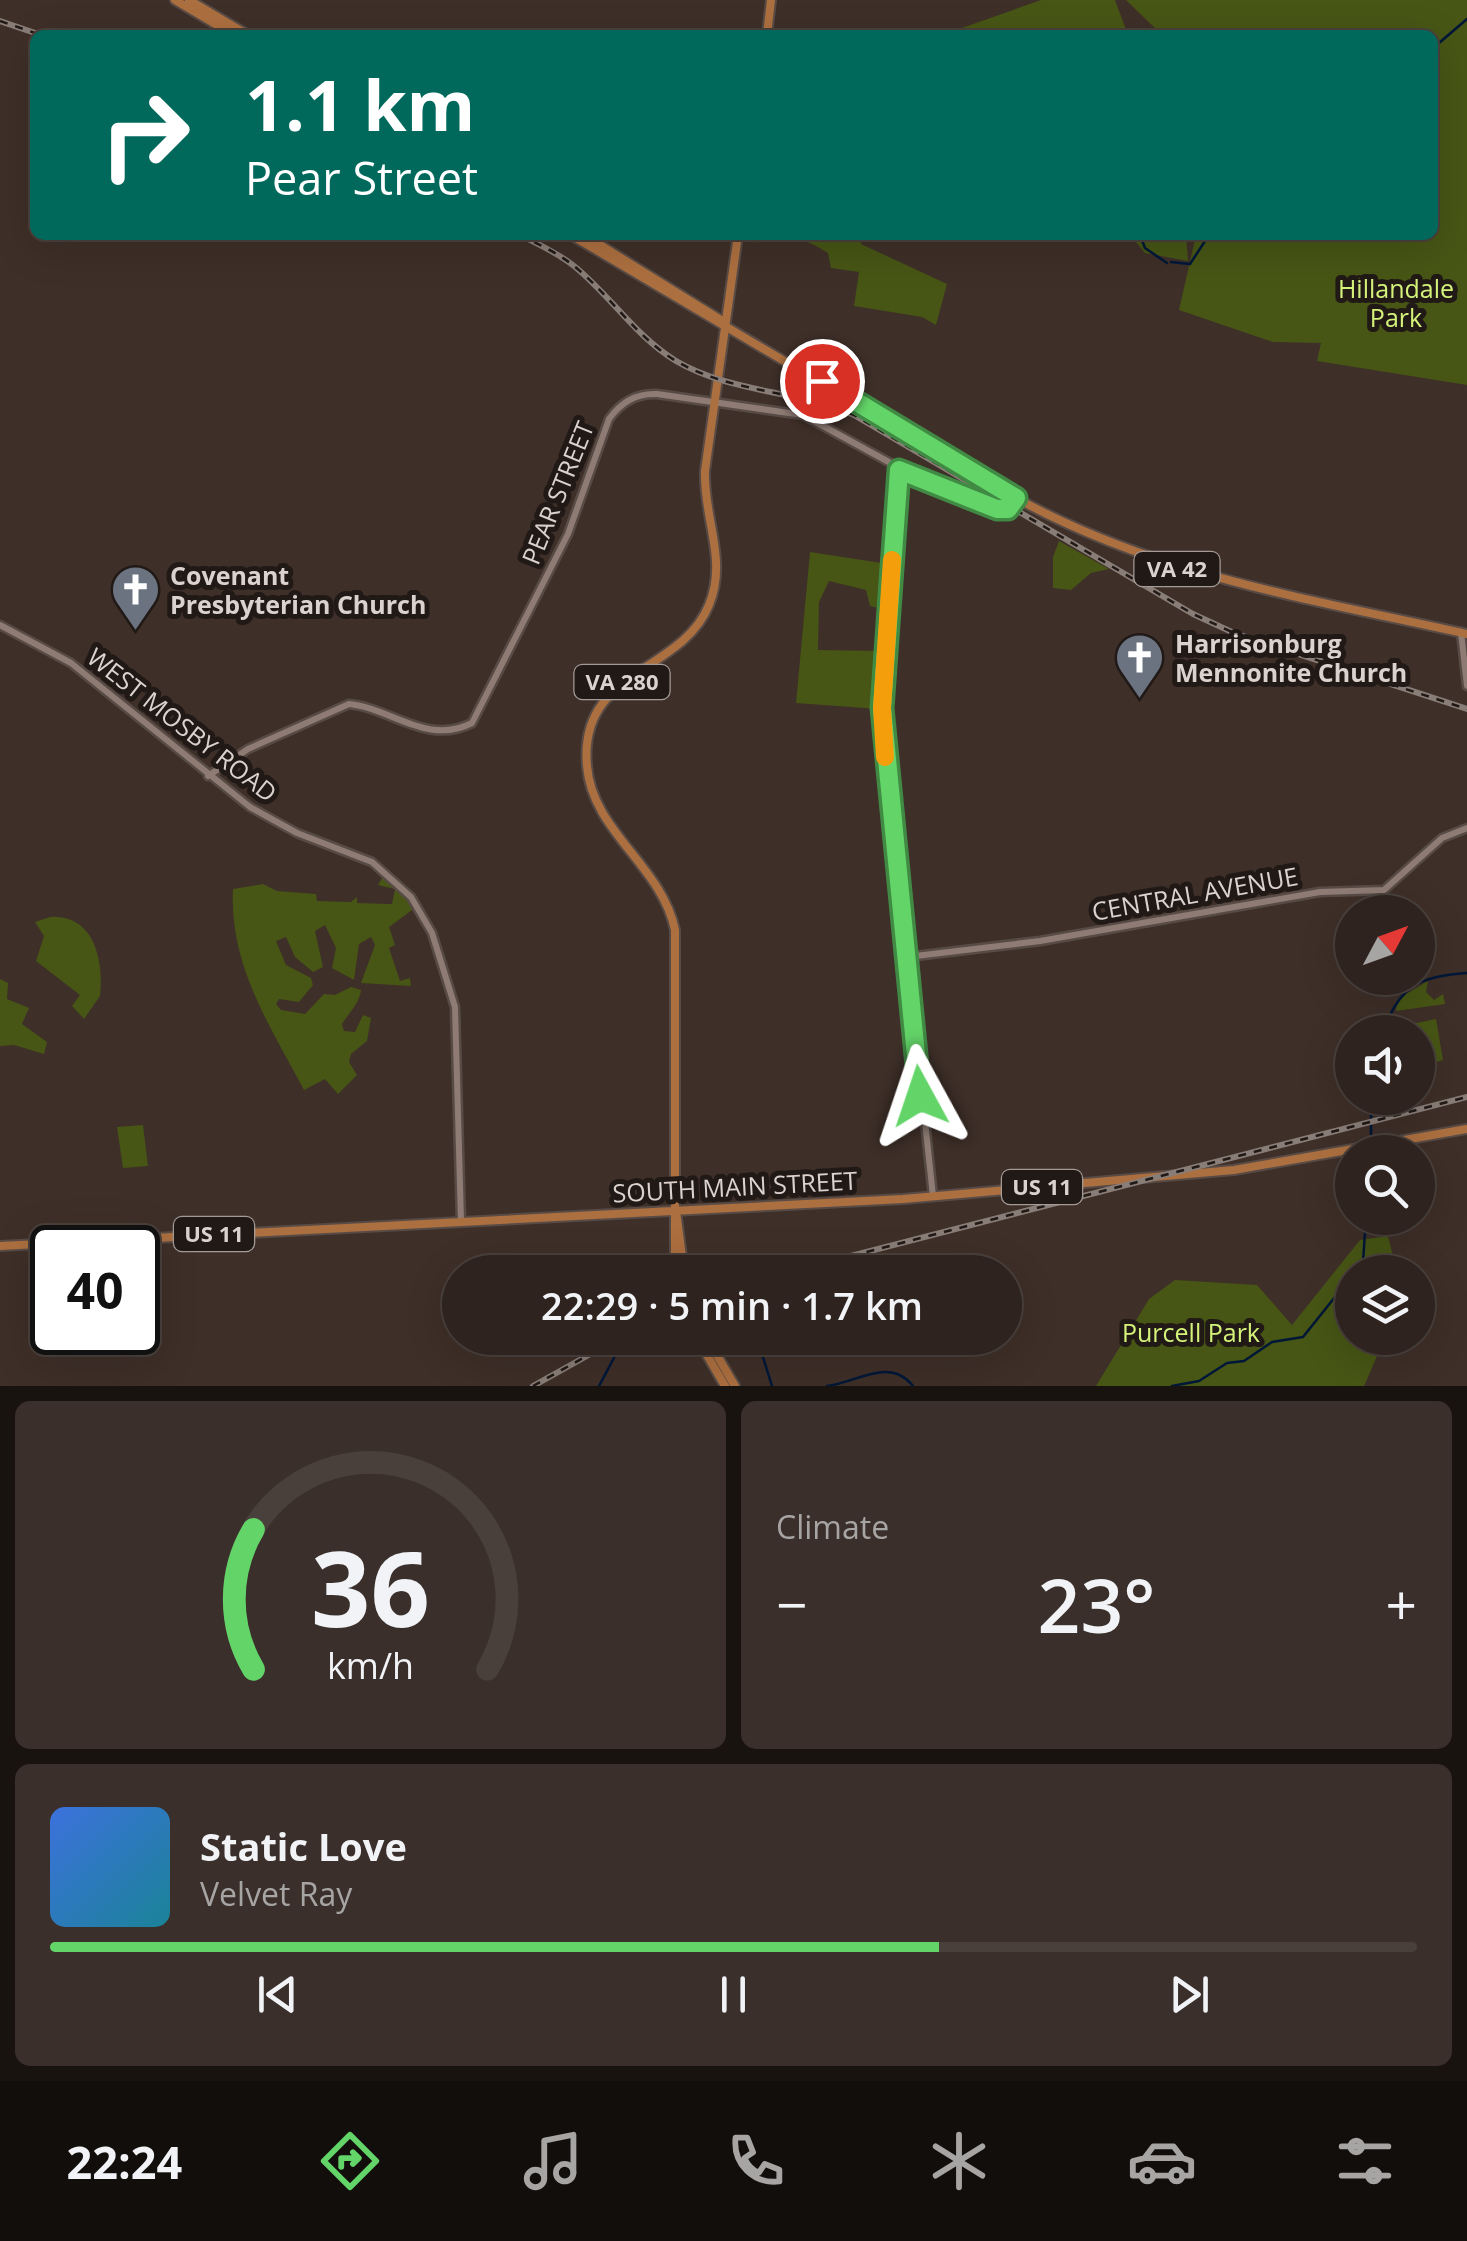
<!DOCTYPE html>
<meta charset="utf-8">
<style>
body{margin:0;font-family:"Open Sans",sans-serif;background:#3a2f2b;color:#f1f3f6;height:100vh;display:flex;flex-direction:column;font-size:38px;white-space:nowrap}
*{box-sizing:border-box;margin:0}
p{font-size:32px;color:#a7a4a4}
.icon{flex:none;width:55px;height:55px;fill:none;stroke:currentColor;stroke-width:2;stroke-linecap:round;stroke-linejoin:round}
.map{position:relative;height:1386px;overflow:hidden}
.sheet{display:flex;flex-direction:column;gap:15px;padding:15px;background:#191310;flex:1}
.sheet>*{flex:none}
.hud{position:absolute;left:30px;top:30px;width:1408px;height:210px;border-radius:15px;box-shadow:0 10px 40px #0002,0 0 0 2px #49403c;background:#00695c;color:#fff;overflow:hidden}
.needle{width:65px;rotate:49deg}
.buttons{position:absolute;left:1335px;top:895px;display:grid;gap:20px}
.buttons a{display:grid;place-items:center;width:100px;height:100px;border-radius:50%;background:#2e231e;box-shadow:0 10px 40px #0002,0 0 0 2px #49403c;font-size:50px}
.speed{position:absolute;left:30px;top:1225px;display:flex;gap:20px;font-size:50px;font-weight:700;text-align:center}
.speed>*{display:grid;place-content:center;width:130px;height:130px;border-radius:50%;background:#2e231e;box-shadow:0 10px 40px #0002,0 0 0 2px #49403c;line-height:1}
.speed .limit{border:5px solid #111;border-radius:15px;background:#fff;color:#111}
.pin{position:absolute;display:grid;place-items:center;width:85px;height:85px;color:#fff;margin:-42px;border:5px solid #fff;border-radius:50%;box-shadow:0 2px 10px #0007}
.me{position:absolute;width:110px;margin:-55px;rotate:355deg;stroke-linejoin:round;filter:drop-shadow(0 0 8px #0008)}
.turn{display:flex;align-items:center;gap:35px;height:210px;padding:0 50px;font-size:45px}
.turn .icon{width:130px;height:130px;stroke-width:2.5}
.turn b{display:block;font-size:70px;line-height:85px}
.big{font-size:75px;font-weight:600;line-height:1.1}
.sheet .tile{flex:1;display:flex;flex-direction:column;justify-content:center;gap:15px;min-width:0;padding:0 35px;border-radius:15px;background:#3a2f2b}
.sheet .dial{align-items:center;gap:0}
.dial svg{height:260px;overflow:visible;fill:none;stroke:#49403c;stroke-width:7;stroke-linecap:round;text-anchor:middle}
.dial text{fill:#f1f3f6;stroke:none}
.song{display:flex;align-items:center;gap:30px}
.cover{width:120px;height:120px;border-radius:15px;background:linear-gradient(135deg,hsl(220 70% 55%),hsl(190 70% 35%))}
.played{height:10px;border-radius:5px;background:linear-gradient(90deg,#63d468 65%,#49403c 65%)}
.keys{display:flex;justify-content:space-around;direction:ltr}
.heat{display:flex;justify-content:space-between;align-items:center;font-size:55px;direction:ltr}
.sheet .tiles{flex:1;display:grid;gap:15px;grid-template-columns:1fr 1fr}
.tile:last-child{grid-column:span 2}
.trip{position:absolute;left:442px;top:1255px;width:580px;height:100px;border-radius:50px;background:#2e231e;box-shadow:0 10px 40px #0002,0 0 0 2px #49403c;font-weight:600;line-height:100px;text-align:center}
.dock{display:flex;height:160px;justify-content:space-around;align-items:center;background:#120e0c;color:#a7a4a4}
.dock .icon{width:70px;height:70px}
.dock .current{color:#63d468}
.dock b{font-size:45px;color:#f1f3f6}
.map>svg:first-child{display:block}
.green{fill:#475515}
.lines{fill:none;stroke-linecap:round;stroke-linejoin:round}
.stream{stroke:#001738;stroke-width:2.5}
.secondary-casing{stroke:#584b46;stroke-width:11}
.primary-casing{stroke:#584b46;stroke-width:12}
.secondary{stroke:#8e7c74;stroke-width:6}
.primary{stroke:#ac6f3f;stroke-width:8}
.rail-casing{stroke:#897d77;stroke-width:6}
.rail{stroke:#201916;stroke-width:2.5;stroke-dasharray:8;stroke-linecap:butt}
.route-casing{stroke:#408a44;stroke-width:25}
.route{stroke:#63d468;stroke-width:18}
.slow{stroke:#f59e0b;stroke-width:18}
.labels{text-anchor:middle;stroke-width:10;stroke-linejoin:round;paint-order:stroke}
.shield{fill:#201916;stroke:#a49a96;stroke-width:2.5}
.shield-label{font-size:22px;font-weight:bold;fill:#dcd2cd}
.park-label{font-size:25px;fill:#d4f27a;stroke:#201916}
.street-label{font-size:25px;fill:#dcd2cd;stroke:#201916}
.poi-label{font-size:25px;font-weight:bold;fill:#dcd2cd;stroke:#201916;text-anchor:start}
</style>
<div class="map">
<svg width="1467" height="1386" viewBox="0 0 1467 1386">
<rect width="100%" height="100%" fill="#3e2f28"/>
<path class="green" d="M1041,0h74l13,35h-186z
M1126,0h341v385l-150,-24 4,-18 -48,-1 -94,-32 17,-75h236v-200h-270z
M750,235h111v9l86,40 -11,41 -14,-8 -68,-11 5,-34 -28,-4 -3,-15c-12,-7 -26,-16 -41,-16 -13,-1 -21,7 -35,5z
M1130,235h56l2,26 -43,-8z
M1059,541l50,28 -18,4 -20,17 -18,-2v-31z
M810,552l78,12 -5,45 -13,-3 -4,-16 -37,-9 -10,21 -1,48 65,1 -5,58 -82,-6z
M384,875l27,29 1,6 -23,17 6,18 -6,3 11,33 10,-3 1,8 -50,-3 14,-38 -4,-8 -12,7 -5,36 -22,-12 4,-20 -11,-23 -10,6 8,36 -10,5 -18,-15 -9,-20 -10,4 10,24 25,13 2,7 -14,17 -20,-3 -3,5 5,6 24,4 19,-20 11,1 16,-8 10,3c-1,13 -13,24 -19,34l2,7 11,1 8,-17 8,3 -4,23 -16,13 -2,8 8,13 -19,19 -13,-15 -21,11c-34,-64 -75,-125 -71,-201l30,-5 14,7 39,3 1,7 34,1 6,-5v6l35,1 3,-15 -17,-4z
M50,917c44,-3 54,43 50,79l-16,23 -12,-13 8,-11 -44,-34 8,-25 -9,-14z
M0,979l8,4 -1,16 22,9 -7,16 25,18 -3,12 -30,-9 -14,1z
M1428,981l-2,11 8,8 9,-6 2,10 -49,7 2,-12z
M1436,1019l7,41 -25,7v-11l11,6 5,-10 -13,-8 -3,5v-17h-18l2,-6z
M143,1125l5,41 -25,2 -6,-41z
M1388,1236l9,36h-45v66h33l-21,48h-268l53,-87 26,-19 82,5 35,40 68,-85z"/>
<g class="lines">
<path class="stream" d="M1432,49l35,-30
M1140,235l5,13 22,15
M1171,262l19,2 19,-29
M1383,1032c16,-46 36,-56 84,-59
M1371,1137v-39
M757,1338l15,48
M599,1386l17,-32 20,-16
M827,1386c29,-3 63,-30 86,0
M1172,1386l27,-5 28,-18 17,-2 28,-19 31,-5 60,-75 3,-44"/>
<defs>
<path id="secondary" d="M899,469l-16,262 50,465
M0,625l71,38 179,144 47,26 75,29 39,35 21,36 23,74 6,214
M1461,632l6,54
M208,776l40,-27 101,-45c42,4 78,42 123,19l96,-189 41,-115c12,-17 28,-26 48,-25l146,21 124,68 77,27 12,-12
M907,957l133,-16 280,-49 64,-2 58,-52 25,-10"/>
<path id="primary" d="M175,0l59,35
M189,0l59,35
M767,35l4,-35
M571,235l445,263c141,78 295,101 451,136
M584,235l140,87
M676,1211l8,61
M0,1246l903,-47 331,-29 233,-41
M675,1272v-342c-13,-64 -83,-99 -88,-164 -9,-97 94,-92 122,-161 19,-45 -6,-88 -4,-134l33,-236
M697,1338l28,48
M707,1338l28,48"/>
</defs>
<use href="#secondary" class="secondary-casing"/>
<use href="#primary" class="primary-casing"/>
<use href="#secondary" class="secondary"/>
<use href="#primary" class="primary"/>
<defs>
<path id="rail" d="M0,21l41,14
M520,235c18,9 38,18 54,31 36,29 61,70 102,95 55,32 120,29 178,54l339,199 41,19 233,76
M789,1272l678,-175
M533,1386l86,-48"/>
</defs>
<use href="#rail" class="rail-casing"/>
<use href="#rail" class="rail"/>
</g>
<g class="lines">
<defs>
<path id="route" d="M822,381l194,117 -8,11h-11l-98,-39 -17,238 38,388"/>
</defs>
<use href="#route" class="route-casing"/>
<use href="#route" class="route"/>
<path class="slow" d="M885,757l-3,-49 10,-148"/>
</g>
<defs>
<symbol id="church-pin" viewBox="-11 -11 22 30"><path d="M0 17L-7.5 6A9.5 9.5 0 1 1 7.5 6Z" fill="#6b7280" stroke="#201916"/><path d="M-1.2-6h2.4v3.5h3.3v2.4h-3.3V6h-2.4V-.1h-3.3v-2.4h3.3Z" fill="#fff"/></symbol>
</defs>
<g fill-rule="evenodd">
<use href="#church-pin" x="108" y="562" width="55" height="75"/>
<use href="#church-pin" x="1112" y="630" width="55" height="75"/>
</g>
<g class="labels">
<g class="shield">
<rect x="1134.5" y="552" width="85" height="34" rx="8"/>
<rect x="574.5" y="665" width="95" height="34" rx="8"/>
<rect x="1002" y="1170" width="80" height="34" rx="8"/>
<rect x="174" y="1217" width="80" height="34" rx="8"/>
</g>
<g class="shield-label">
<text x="1177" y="577">VA 42</text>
<text x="622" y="690">VA 280</text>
<text x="1042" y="1195">US 11</text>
<text x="214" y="1242">US 11</text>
</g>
<g class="park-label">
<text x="1396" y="298">Hillandale<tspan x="1396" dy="29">Park</tspan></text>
<text x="1191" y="1342">Purcell Park</text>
</g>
<g class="street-label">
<text transform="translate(558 493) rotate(-68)" y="9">PEAR STREET</text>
<text transform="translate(182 725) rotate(38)" y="9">WEST MOSBY ROAD</text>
<text transform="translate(1195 894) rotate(-10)" y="9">CENTRAL AVENUE</text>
<text transform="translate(735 1187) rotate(-3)" y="9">SOUTH MAIN STREET</text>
</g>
<g class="poi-label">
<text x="170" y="585">Covenant<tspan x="170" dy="29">Presbyterian Church</tspan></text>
<text x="1175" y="653">Harrisonburg<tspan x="1175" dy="29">Mennonite Church</tspan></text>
</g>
</g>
</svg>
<div class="buttons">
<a><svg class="needle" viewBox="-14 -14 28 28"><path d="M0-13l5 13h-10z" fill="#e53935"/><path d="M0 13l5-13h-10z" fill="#a7a4a4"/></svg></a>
<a><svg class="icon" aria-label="sound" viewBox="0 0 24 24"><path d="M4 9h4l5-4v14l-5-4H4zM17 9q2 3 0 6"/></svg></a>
<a><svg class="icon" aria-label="search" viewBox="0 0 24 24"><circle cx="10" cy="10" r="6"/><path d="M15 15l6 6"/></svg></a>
<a><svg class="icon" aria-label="layers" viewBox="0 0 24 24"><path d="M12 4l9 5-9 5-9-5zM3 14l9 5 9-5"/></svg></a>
</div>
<div class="speed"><div class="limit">40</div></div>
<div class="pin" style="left:822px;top:381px;background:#d93025"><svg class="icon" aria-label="arrive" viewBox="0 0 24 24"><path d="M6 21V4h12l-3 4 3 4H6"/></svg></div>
<svg class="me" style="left:920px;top:1096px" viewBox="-20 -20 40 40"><path d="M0-17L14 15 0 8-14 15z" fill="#63d468" stroke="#fff" stroke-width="4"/></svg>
<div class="trip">22:29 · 5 min · 1.7 km</div>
<div class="hud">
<div class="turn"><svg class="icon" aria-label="right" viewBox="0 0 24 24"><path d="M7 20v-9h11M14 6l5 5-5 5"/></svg><div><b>1.1 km</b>Pear Street</div></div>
</div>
</div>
<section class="sheet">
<div class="tiles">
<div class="tile dial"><svg viewBox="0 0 100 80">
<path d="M14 69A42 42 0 1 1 86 69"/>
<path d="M14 69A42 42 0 0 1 14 26" stroke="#63d468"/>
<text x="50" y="56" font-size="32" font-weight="700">36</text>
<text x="50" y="72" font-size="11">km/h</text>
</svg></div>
<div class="tile"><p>Climate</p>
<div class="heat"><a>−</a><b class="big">23°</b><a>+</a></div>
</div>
<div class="tile">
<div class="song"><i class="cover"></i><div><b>Static Love</b><p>Velvet Ray</p></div></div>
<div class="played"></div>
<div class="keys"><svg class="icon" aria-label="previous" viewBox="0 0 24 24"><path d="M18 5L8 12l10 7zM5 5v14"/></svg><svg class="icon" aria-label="pause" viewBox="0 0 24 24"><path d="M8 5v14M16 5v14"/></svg><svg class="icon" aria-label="next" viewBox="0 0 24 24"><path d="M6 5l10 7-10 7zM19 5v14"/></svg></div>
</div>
</div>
</section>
<nav class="dock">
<b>22:24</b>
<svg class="icon current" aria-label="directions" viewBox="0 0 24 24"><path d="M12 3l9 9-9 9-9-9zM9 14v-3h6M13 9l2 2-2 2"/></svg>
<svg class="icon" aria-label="music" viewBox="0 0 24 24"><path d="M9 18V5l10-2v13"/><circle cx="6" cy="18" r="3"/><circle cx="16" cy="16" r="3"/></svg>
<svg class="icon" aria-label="phone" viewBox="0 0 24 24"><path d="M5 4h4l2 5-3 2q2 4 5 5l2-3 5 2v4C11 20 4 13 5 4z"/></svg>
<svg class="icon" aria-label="climate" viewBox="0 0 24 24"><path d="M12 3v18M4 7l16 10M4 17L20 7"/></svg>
<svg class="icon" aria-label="car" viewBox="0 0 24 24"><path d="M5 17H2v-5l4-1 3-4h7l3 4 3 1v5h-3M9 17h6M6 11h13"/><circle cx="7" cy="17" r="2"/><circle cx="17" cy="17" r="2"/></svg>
<svg class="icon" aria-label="filters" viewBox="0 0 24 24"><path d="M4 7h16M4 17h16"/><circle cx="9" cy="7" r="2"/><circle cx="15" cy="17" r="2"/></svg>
</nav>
